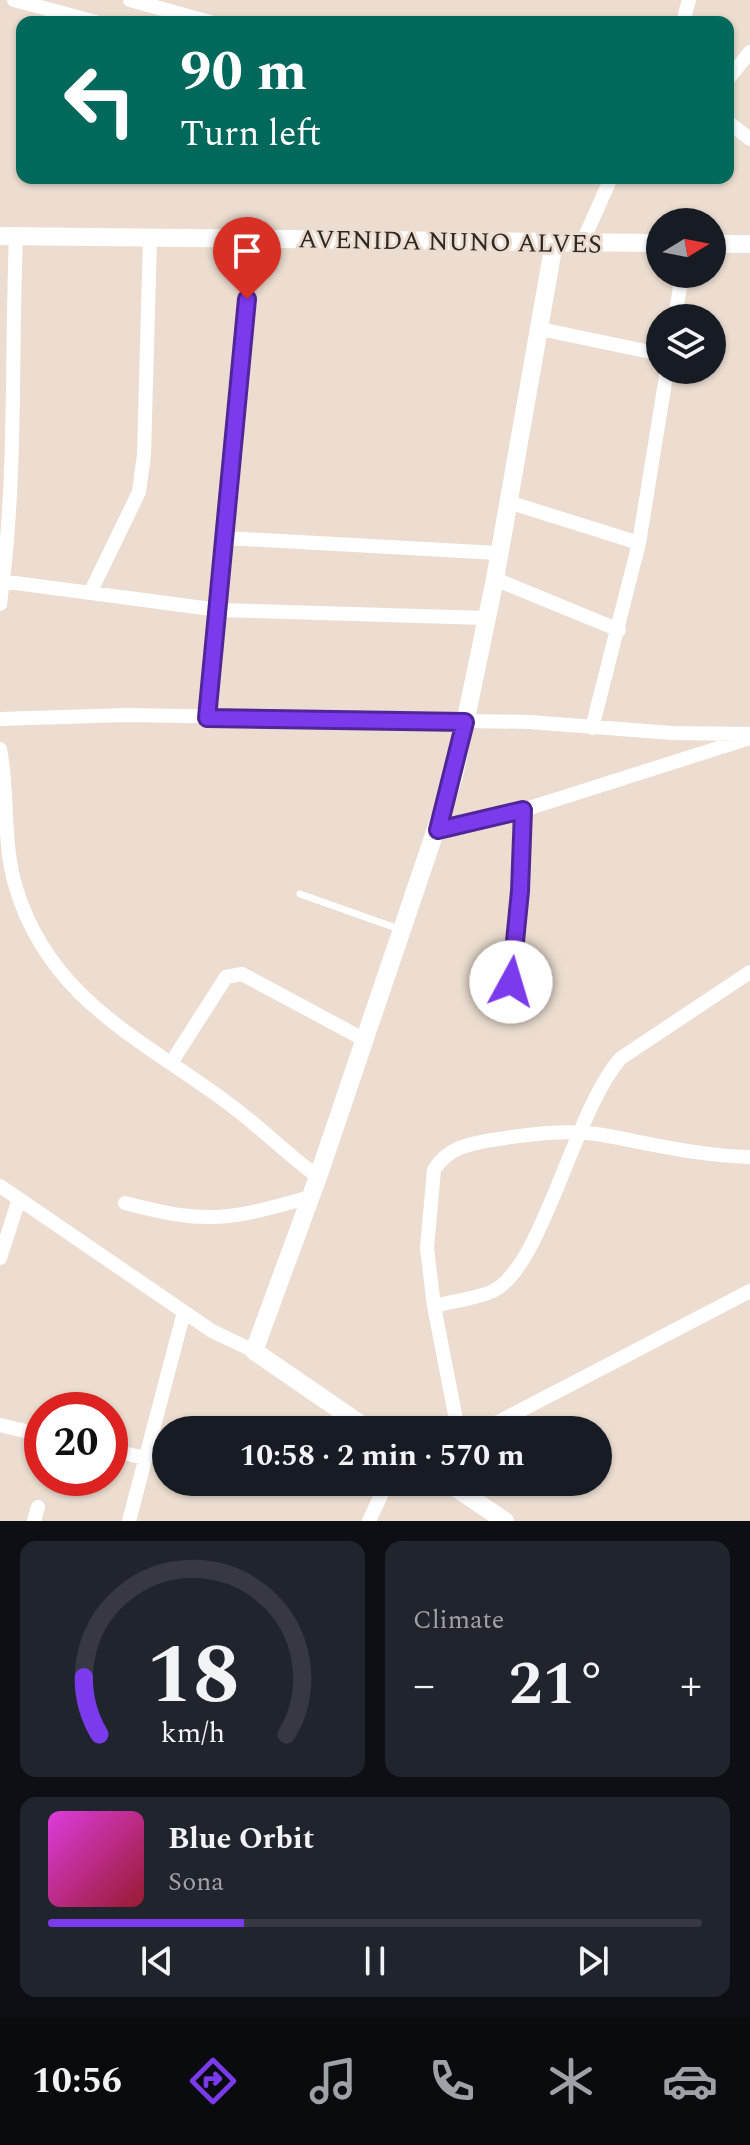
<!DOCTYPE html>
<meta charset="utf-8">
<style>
body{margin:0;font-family:Spectral,serif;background:#20242c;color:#f1f3f6;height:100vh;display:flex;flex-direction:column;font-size:30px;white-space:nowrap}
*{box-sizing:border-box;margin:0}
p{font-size:26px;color:#9ea1a6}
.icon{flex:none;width:44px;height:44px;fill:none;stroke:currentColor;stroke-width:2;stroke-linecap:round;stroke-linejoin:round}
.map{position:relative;height:1521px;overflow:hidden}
.details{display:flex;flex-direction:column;gap:20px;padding:20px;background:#0d0f14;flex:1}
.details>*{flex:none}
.banner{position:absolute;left:16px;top:16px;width:718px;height:168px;border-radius:16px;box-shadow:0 2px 6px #0004;background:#00695c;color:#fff;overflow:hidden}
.needle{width:52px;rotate:80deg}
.buttons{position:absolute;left:646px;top:208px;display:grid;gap:16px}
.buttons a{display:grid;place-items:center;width:80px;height:80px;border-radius:50%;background:#171b24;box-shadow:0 2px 6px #0004;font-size:40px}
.speed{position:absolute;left:24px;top:1392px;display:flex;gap:16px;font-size:40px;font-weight:700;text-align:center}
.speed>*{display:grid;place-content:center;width:104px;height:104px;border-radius:50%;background:#171b24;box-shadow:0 2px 6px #0004;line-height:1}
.speed .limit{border:12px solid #d22;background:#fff;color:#111}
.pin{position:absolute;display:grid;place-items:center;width:68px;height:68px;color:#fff;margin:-82px -34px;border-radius:50% 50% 50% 0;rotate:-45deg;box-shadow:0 0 8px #0007}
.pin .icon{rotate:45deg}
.me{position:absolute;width:88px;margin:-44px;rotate:6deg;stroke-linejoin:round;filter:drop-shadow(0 0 6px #0008)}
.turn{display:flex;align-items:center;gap:28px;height:168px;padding:0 32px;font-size:36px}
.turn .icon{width:104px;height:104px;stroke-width:2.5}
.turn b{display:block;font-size:56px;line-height:68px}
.big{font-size:60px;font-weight:700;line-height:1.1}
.details .widget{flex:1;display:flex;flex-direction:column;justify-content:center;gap:12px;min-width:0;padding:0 28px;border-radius:16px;background:#20242c}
.details .dial{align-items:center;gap:0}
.dial svg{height:208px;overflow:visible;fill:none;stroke:#363941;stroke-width:7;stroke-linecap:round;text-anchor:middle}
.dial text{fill:#f1f3f6;stroke:none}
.song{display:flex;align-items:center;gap:24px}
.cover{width:96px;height:96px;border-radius:12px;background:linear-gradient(135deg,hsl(300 70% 55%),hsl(350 70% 35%))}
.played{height:8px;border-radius:4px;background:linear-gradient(90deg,#7c3aed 30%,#363941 30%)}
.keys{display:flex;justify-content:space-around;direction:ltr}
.heat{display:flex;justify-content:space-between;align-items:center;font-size:44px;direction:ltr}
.details .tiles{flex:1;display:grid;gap:20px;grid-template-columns:1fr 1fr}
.widget:last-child{grid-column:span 2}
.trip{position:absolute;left:152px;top:1416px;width:460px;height:80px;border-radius:40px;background:#171b24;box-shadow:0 2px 6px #0004;font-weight:700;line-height:80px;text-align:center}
.tab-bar{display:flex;height:128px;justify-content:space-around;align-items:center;background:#090b0e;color:#9ea1a6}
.tab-bar .icon{width:56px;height:56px}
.tab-bar .current{color:#7c3aed}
.tab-bar b{font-size:36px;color:#f1f3f6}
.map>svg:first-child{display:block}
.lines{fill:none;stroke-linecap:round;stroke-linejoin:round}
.service{stroke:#fff;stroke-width:7}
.minor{stroke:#fff;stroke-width:14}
.tertiary{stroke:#fff;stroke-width:18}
.route-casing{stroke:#51269a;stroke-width:20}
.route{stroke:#7c3aed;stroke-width:14}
.labels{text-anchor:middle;stroke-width:6;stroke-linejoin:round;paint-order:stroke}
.street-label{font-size:26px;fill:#2f2924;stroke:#ecddd0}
</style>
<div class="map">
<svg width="750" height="1521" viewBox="0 0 750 1521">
<rect width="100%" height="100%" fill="#ecddd0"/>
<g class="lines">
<path class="service" d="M300,894l99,35
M511,982l9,-91 3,-81"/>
<path class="minor" d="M14,0l82,22
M130,0l80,22
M683,22l6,-22
M728,79l22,-27
M728,122l22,17
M582,243l29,-65
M675,318l7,-44
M540,329l120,25
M508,502l131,41
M225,538l273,15
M495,579l124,51
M0,581l219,29 266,8
M90,593l49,-101 5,-37 6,-218
M0,604c17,-122 11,-246 16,-368
M207,718l45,-479
M0,719l126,-4 404,7 142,11 78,1
M592,728l47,-185 28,-173
M0,749c9,46 2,93 16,139 34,112 126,151 213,216 31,23 58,50 89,73
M438,830l85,-20 227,-72
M171,1063l55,-86 16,-3 123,66
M0,1186l212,145 42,20
M125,1203c83,22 104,17 185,-6
M0,1258l19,-59
M434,1306c18,-5 42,-7 59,-15 50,-24 81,-181 128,-233l129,-86
M0,1425l42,10
M458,1430l-24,-124 -7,-58 7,-78c13,-22 34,-26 58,-30 37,-6 74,-11 111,-5 49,9 96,21 147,22
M483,1430l267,-139
M110,1450l35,8
M34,1521l4,-14
M129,1521l55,-209
M369,1521l18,-39"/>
<path class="tertiary" d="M0,236l660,7
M712,244h38
M369,1430l-115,-79 64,-174 136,-401 41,-197 59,-336
M447,1482l58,39"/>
</g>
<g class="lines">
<defs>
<path id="route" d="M247,299l-40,419 258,4 -27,108 85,-20 -3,81 -9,91"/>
</defs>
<use href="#route" class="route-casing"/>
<use href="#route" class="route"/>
</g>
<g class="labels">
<g class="street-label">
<text transform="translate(450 241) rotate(1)" y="9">AVENIDA NUNO ALVES</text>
</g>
</g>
</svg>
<div class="buttons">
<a><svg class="needle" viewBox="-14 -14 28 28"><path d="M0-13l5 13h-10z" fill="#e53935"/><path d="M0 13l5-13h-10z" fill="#9ea1a6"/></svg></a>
<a><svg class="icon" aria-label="layers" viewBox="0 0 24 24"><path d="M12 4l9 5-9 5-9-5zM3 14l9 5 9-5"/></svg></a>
</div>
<div class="speed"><div class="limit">20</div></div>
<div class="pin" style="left:247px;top:299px;background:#d93025"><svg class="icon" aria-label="arrive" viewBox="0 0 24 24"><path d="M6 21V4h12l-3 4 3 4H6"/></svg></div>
<svg class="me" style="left:511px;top:982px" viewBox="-20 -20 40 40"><circle r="19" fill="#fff"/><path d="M0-13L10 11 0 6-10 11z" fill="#7c3aed"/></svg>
<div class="trip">10:58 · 2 min · 570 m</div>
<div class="banner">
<div class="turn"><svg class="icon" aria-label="left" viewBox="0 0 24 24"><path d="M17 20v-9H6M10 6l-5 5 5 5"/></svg><div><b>90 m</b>Turn left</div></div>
</div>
</div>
<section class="details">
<div class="tiles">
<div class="widget dial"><svg viewBox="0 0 100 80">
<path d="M14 69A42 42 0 1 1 86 69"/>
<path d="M14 69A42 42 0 0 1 8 47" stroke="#7c3aed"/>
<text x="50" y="56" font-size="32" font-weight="700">18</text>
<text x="50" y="72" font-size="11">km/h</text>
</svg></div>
<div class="widget"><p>Climate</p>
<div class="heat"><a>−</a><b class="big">21°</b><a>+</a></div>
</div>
<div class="widget">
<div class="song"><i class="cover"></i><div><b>Blue Orbit</b><p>Sona</p></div></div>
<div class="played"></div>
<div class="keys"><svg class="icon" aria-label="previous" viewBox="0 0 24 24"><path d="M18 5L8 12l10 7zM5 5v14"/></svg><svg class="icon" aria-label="pause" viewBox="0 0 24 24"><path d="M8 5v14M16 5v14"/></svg><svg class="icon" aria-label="next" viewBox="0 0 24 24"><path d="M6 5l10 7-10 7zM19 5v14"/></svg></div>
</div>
</div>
</section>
<nav class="tab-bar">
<b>10:56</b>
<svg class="icon current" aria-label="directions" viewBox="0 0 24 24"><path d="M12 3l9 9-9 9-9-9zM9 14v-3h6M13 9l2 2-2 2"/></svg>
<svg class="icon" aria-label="music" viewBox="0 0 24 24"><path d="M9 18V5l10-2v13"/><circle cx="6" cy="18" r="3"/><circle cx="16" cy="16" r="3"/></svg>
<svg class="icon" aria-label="phone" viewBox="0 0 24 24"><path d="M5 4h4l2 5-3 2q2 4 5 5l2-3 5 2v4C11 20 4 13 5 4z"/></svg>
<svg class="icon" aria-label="climate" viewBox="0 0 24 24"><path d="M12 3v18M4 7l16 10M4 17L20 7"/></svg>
<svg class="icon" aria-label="car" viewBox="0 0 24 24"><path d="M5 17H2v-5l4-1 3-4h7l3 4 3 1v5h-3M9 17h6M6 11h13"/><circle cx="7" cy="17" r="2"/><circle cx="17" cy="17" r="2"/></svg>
</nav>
